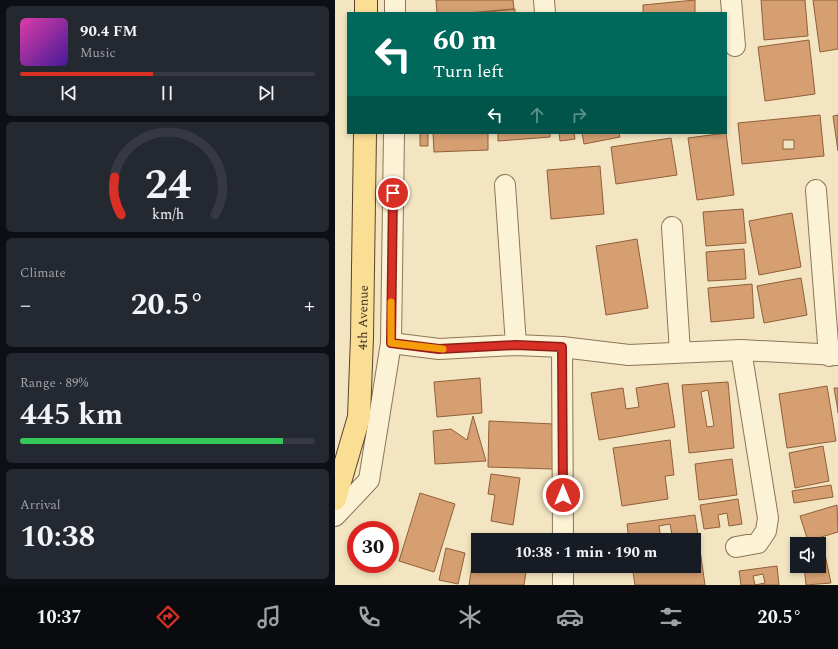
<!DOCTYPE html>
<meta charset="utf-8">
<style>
body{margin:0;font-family:Spectral,serif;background:#242831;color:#f1f3f6;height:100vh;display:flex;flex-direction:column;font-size:15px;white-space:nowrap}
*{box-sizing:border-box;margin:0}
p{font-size:13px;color:#9ea1a6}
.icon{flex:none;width:22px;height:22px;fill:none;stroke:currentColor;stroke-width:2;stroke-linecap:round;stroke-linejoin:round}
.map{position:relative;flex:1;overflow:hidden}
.sheet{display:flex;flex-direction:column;gap:6px;padding:6px;background:#0d0f14;width:335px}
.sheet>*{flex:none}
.banner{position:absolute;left:12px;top:12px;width:380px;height:122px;border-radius:0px;box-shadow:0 2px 6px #0003;background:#00695c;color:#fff;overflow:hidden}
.controls{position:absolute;left:455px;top:537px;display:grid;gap:8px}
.controls a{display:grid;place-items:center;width:36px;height:36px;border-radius:0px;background:#171b24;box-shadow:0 2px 6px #0003;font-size:20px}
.speed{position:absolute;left:12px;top:521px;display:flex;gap:8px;font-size:20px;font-weight:700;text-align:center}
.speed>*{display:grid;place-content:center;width:52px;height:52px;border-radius:50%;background:#171b24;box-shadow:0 2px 6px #0003;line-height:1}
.speed .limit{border:6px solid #d22;background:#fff;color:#111}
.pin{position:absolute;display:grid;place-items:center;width:34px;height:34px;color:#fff;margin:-17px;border:2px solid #fff;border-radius:50%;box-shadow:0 1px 4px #0007}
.me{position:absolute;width:44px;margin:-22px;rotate:0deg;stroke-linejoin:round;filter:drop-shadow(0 0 3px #0008)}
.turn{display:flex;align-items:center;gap:14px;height:84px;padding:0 20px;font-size:18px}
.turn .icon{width:52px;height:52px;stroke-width:2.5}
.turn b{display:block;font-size:28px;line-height:34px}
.lanes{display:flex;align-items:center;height:38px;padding:0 20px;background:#0003;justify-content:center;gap:20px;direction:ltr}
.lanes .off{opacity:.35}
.big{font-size:30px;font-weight:700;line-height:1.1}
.sheet .widget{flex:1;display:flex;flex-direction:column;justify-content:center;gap:6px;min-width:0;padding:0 14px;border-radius:6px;background:#242831}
.sheet .dial{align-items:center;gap:0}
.dial svg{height:104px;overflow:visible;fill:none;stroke:#363941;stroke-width:7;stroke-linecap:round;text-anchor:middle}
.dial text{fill:#f1f3f6;stroke:none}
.song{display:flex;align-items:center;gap:12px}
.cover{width:48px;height:48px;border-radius:6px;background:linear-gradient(135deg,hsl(320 70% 55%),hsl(260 70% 35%))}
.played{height:4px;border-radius:2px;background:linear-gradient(90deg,#d93025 45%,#363941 45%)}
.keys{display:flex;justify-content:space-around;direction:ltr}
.heat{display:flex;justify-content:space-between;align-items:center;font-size:22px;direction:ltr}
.charge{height:6px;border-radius:3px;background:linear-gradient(90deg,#34c759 89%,#363941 0)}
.trip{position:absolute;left:136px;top:533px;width:230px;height:40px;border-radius:0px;background:#171b24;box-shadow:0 2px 6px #0003;font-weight:700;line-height:40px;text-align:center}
.dock{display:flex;height:64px;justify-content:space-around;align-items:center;background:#090b0e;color:#9ea1a6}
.dock .icon{width:28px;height:28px}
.dock .on{color:#d93025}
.dock b{font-size:18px;color:#f1f3f6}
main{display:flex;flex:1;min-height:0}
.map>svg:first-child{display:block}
.building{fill:#d59f72;stroke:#905f39;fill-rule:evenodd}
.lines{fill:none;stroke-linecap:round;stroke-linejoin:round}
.minor-casing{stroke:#8e7656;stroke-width:22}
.major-casing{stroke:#5b432b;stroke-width:24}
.minor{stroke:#fcf2d5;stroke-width:20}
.major{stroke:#fade94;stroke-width:22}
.route-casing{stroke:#8d1f18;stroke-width:10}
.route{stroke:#d93025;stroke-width:7}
.slow{stroke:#f59e0b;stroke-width:7}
.labels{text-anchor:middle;stroke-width:4;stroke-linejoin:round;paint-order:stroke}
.street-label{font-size:13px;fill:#3c2d1c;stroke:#f9efd1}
</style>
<main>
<section class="sheet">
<div class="widget">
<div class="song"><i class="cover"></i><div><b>90.4 FM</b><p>Music</p></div></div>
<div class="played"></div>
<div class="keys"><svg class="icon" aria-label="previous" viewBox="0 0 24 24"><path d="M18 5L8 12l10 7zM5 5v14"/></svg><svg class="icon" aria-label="pause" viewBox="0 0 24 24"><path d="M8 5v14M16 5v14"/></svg><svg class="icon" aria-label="next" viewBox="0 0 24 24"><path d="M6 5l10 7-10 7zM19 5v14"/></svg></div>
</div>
<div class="widget dial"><svg viewBox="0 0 100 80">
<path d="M14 69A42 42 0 1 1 86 69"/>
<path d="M14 69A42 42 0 0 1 9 40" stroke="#d93025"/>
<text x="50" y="56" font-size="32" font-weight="700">24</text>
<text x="50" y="72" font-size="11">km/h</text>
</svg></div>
<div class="widget"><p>Climate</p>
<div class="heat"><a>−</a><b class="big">20.5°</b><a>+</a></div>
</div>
<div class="widget"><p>Range · 89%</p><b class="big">445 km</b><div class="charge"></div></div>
<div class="widget"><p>Arrival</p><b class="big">10:38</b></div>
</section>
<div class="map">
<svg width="503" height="585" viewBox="0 0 503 585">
<rect width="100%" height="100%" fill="#f3e5c1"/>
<path class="building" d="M101,0h77l1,9 -48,4h-29z
M360,0v13h-52v-8z
M426,0h44l3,36 -44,4z
M478,0h25v49l-18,3z
M180,9v4h-38z
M474,40l6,54 -50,7 -7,-54z
M485,115l4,41 -82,8 -4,-41zM448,140h11v9h-11z
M503,115v36l-5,-35z
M85,133h8v13h-8z
M98,133h55v17l-54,2z
M163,133h52v4l-52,4z
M224,133h15l1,6 -15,2z
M247,133h37l1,4 -36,7z
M391,133l8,62 -37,5 -9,-62z
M336,138l6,37 -61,9 -5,-37z
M265,166l4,48 -53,5 -4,-49z
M408,209l3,34 -40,3 -3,-34z
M457,213l9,54 -42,8 -10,-54z
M302,239l11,69 -42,7 -10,-69z
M409,249l2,30 -38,2 -2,-29z
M466,278l6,37 -43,8 -7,-37z
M417,284l2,34 -43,4 -3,-34z
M145,378l2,35 -45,4 -3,-35z
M393,382l6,66 -45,5 -7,-68zM373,390l6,36 -7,1 -6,-35z
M333,383l7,44 -76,13 -8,-47 32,-5 3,21 13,-2 -3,-19z
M492,386l9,55 -49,7 -8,-54z
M499,388h4v25v-2z
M138,416l13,45 -51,3 -2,-33 18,-2 16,11z
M154,421l65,3 -1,45 -65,-2z
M335,440l4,35 -9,1 3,23 -46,7 -9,-58z
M488,446l6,35 -34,7 -6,-35z
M397,459l5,36 -38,5 -4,-36z
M156,474l29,4 -7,47 -22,-4 4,-26 -7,-1z
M496,485l2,12 -39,6 -2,-12z
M85,493l35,11 -21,68 -35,-11z
M403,499l4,25 -13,2 -2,-13 -9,2 2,12 -16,2 -4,-24z
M502,505l1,27 -30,9 -8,-25z
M360,515l10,70h-70l-3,-19h62v-26h-21l-3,-16 -11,2 2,14h-32l-2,-16z
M141,540h2v26h49l-3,19h-55z
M487,540l9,43 -25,2 -2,-19h9l1,4 10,-2 -2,-11h-3v-13h-18z
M111,548l19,5 -7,31 -19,-4z
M442,566l2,19h-38l-2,-14zM428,574l2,9 -10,2 -2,-9z"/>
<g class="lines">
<defs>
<path id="minor" d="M209,0l1,13
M396,0l4,46
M60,13v-13
M170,185l11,160
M481,190l13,166
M337,227l8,125
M56,343l48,6 77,-4 46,2 67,8 112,-5 97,5
M227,347l1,193
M0,516l34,-36 22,-137 3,-210
M401,547l22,-4 8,-12 2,-13 -27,-168
M228,566v19"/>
<g id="major">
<path d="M31,13v-13"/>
<path id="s1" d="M0,499l24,-82 3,-80 3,-204"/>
</g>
</defs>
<use href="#minor" class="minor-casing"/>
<use href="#major" class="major-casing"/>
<use href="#minor" class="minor"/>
<use href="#major" class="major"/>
</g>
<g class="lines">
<defs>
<path id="route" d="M58,193l-2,150 48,6 77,-4 46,2 1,148"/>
</defs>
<use href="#route" class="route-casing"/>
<use href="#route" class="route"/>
<path class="slow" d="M56,302v41l52,6"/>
</g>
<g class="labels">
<g class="street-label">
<text dy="5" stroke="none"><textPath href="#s1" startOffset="185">4th Avenue</textPath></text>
</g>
</g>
</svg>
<div class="controls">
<a><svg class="icon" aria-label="sound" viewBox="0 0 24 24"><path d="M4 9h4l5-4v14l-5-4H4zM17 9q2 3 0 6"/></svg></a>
</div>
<div class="speed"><div class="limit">30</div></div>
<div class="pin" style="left:58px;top:193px;background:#d93025"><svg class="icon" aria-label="arrive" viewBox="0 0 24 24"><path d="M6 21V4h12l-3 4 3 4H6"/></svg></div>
<svg class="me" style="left:228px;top:495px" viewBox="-20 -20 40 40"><circle r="17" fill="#d93025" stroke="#fff" stroke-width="3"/><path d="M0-11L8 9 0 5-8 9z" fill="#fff"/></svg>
<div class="trip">10:38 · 1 min · 190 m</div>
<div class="banner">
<div class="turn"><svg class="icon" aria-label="left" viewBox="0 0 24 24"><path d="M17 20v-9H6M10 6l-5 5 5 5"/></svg><div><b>60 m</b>Turn left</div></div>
<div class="lanes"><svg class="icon" aria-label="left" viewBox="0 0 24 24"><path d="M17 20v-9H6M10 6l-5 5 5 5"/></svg><svg class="icon off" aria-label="ahead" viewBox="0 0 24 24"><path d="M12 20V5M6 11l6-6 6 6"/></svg><svg class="icon off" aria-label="right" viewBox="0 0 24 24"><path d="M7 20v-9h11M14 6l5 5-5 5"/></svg></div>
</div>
</div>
</main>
<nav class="dock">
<b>10:37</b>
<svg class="icon on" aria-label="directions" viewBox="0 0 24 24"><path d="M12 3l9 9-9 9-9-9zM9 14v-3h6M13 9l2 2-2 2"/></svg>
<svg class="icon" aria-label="music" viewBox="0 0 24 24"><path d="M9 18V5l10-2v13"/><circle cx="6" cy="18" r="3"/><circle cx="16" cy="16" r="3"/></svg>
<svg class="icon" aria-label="phone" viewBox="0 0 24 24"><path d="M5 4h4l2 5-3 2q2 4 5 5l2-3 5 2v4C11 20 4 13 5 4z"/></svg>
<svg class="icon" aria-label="climate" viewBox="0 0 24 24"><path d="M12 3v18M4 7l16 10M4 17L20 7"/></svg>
<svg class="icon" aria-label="car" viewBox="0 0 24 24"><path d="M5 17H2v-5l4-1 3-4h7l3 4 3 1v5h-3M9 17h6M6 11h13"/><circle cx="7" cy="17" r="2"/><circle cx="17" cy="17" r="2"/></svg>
<svg class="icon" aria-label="filters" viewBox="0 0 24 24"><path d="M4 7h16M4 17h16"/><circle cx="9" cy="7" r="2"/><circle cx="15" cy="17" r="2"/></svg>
<b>20.5°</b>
</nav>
